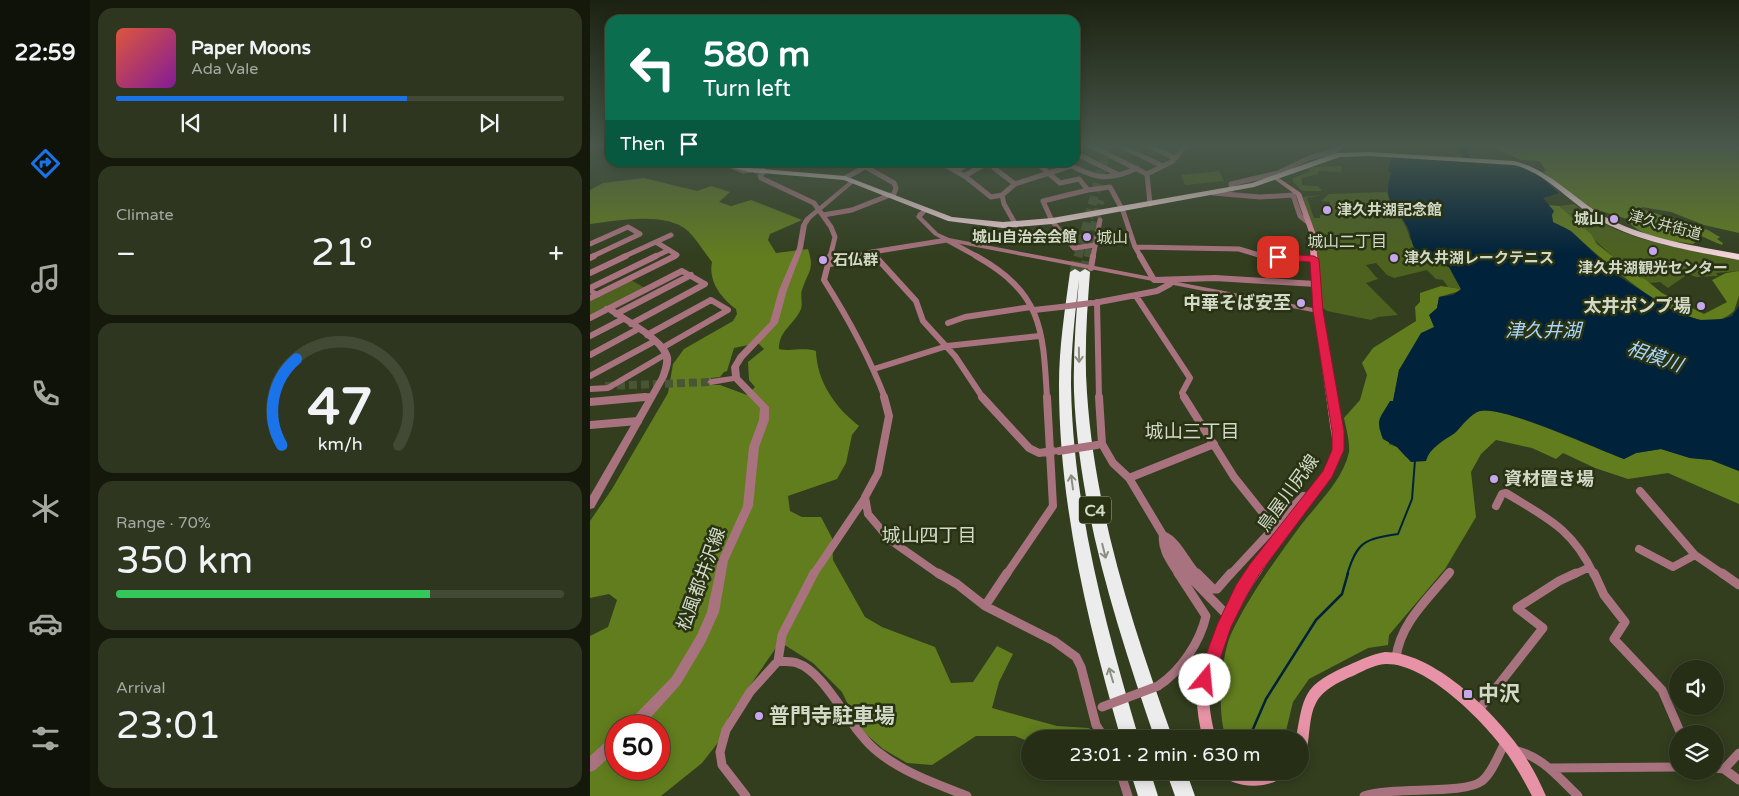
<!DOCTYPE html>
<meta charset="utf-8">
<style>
body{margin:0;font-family:"Varela Round","Noto Sans JP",sans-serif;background:#2e361f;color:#f1f3f6;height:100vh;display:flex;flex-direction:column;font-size:19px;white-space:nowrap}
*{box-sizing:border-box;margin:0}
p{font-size:16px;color:#a4a8a1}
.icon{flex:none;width:28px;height:28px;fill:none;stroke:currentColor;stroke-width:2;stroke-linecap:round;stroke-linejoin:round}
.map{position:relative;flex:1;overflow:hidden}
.side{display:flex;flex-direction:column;gap:8px;padding:8px;background:#15190c;width:500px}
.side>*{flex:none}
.banner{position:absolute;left:15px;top:15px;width:475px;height:152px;border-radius:15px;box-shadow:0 2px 12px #0003,0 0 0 1px #424a35;background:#0b6e4f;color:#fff;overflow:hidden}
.tools{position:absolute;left:1079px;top:660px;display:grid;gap:10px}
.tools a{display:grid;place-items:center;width:55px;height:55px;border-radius:50%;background:#262e16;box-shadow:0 2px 12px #0003,0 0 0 1px #424a35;font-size:25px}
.speed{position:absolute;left:15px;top:715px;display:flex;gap:10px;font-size:25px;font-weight:700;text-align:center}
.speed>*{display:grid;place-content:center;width:65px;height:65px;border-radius:50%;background:#262e16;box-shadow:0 2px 12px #0003,0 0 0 1px #424a35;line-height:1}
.speed .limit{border:8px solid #d22;background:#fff;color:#111}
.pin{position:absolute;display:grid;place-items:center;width:42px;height:42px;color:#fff;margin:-21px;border-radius:10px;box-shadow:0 2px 8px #0006}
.me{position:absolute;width:55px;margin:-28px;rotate:17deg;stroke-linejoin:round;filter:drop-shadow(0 0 4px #0008)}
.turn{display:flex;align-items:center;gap:18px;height:105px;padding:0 15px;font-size:22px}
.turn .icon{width:65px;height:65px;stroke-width:2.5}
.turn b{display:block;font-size:35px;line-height:42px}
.then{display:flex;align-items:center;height:48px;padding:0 15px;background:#0003;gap:10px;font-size:19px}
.big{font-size:38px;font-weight:600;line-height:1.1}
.side .tile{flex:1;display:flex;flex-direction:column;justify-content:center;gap:8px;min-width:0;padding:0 18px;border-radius:15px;background:#2e361f}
.side .dial{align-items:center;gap:0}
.dial svg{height:130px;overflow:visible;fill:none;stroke:#424a35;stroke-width:7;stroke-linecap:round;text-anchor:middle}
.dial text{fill:#f1f3f6;stroke:none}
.song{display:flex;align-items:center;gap:15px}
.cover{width:60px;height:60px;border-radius:8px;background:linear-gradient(135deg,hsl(10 70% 55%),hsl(290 70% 35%))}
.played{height:5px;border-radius:2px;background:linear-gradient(90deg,#1a73e8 65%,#424a35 65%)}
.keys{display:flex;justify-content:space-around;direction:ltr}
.heat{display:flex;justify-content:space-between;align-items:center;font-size:28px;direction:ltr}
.charge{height:8px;border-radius:4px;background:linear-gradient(90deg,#34c759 70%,#424a35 0)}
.trip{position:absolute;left:431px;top:730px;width:288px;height:50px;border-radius:25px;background:#262e16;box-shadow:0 2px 12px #0003,0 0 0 1px #424a35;font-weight:600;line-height:50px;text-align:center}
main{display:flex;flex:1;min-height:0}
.dock{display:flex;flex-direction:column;width:90px;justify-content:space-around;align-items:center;background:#0f1209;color:#a4a8a1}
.dock .icon{width:35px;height:35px}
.dock .on{color:#1a73e8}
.dock b{font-size:22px;color:#f1f3f6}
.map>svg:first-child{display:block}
.green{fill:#4d621f}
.forest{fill:#617d1e;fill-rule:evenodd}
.water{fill:#00223b}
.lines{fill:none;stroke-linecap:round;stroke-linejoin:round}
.stream-far1{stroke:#00223b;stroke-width:2}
.stream{stroke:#00223b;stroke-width:2.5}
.river{fill:#00223b;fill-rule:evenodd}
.tertiary-tunnel{stroke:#4a5537;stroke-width:8;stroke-dasharray:8 4;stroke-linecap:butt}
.motorway-tunnel-far1{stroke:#4a5537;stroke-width:9;stroke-dasharray:9 4.5;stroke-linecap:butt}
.motorway-tunnel{stroke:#4a5537;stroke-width:11;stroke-dasharray:11 5.5;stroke-linecap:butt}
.minor-far3{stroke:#a8737f;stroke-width:5}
.minor-far2{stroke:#a8737f;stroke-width:6}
.minor-far1{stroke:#a8737f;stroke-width:8}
.minor{stroke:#a8737f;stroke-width:9}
.tertiary{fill:#a8737f;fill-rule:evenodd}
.secondary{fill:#e792a6;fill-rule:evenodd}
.trunk{fill:#f4d3da;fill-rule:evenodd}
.motorway{fill:#ececec;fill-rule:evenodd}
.minor-bridge-far2{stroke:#a8737f;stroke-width:6}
.minor-bridge-far1{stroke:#a8737f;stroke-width:8}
.minor-bridge{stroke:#a8737f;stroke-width:9}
.oneway{stroke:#8a9080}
.route{fill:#e11d48;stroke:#92132f}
.poi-dot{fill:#c7a6ef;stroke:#293314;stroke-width:2}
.labels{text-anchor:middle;stroke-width:5;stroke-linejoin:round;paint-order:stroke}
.far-poi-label{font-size:15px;font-weight:bold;fill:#d2dac7;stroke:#293314;text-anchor:start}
.far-street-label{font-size:15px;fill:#d2dac7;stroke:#293314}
.far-quarter-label{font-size:16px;fill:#d2dac7;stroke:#293314}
.far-neighbourhood-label{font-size:16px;fill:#d2dac7;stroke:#293314}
.shield{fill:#293314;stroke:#9fa891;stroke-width:1}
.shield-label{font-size:16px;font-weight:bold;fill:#d2dac7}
.poi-label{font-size:18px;font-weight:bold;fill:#d2dac7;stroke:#293314;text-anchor:end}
.street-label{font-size:18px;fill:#d2dac7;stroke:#293314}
.water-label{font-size:19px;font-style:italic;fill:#a8d6fd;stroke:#293314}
.neighbourhood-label{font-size:19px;fill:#d2dac7;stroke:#293314}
.near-poi-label{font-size:21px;font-weight:bold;fill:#d2dac7;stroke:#293314;text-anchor:start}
</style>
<main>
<nav class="dock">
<b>22:59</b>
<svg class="icon on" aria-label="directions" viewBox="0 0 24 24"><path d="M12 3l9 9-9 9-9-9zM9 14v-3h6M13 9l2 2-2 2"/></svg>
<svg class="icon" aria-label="music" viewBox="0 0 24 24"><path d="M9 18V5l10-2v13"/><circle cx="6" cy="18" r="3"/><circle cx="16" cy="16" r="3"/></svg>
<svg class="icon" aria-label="phone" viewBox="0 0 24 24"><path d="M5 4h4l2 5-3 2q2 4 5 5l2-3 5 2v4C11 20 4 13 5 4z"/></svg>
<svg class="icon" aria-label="climate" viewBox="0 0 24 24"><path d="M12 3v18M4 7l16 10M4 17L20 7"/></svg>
<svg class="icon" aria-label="car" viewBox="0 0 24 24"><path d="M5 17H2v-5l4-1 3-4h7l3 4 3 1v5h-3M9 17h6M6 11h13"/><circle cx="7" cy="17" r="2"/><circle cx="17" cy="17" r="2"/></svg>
<svg class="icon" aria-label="filters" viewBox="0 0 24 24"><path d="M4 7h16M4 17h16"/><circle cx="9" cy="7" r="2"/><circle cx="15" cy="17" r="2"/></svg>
</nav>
<section class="side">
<div class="tile">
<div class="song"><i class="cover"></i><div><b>Paper Moons</b><p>Ada Vale</p></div></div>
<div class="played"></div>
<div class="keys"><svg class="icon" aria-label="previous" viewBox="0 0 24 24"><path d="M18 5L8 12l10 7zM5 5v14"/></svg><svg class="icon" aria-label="pause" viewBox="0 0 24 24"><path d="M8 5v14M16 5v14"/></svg><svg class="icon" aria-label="next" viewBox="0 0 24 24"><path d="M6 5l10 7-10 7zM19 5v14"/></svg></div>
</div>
<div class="tile"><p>Climate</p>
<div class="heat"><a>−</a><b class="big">21°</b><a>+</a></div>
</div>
<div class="tile dial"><svg viewBox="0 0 100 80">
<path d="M14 69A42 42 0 1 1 86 69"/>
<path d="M14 69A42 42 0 0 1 23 16" stroke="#1a73e8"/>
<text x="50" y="56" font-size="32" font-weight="700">47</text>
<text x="50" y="72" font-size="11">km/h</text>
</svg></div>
<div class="tile"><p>Range · 70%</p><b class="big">350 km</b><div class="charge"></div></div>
<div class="tile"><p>Arrival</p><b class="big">23:01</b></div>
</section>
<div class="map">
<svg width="1149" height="796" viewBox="0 0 1149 796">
<rect width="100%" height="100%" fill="#323e1e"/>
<path class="green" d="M752,166l-1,6 -23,-1v3l-16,4v7l16,1 4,5h-20l-9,-9v-4l18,-7 -3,-2 2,-2z
M629,171l5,10 -39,4 -4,-10z
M797,192c5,17 20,30 23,47l31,25 8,3 12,22 -13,-2 -5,-7 -7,-1 -9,-9 -33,8 -7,-3 -11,-12 -10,2 12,14 -12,4 32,32 -20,2 -7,3 -44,-9 -7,-5 -7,-76 -10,-33 19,-2 -15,3 7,20h6v-3h10v-13l-9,-1 8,-7z
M984,204c44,38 111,44 165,55v12l-23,2 2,3 -22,1 -8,-3 -20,14 -8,-6c-3,0 -6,1 -8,1 -16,-1 -78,-63 -93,-77z
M41,280l14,8 -55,28v-16z"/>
<path class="forest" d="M899,145h250v88l-35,-8 -33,-13 -29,-5v2l66,21 12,7 -3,2 6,4 -1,2c-14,-5 -26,-13 -41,-17l-5,4 22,8 -5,4c-20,-3 -55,-6 -66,-25l-42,-13 -42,-34 3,-1 -6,-10 -19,-1z
M54,178l53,13 14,-5 19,6 -11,10 12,4 20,-6 51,20 -32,14 -2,6 8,13 32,-4c7,21 0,22 -6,41 -2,5 1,13 -1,19 -7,16 -22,21 -22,40 14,3 21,-2 37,2 1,31 19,56 43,75l-7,9 -6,28 -9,16 -49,17 2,15 12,6h19l11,21 1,22 32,57 17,10 53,20 16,36 22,-1 24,-36 16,8 -14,28 -7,26 65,18 32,2 7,11h-66v3l-15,-6h-39l-44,29 -25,-2 -24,-14 -24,-21 -17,-36 -29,-29 -33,-21 -51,74 -9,24 -18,23 -41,33h-71v-160l18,-9 9,-27 -8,-6 -19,4v-77l22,-32 56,-96 5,-29 11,-15 49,-28 4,-7 -1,-5c-15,-11 -28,-28 -24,-47 -8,-10 -15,-22 -24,-31 -22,-20 -72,-10 -98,-7v-34l13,-7zM168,343l6,6 -16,13 1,18 6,7 -8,8 -27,-10h-9v-7l9,-1 4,-5 3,-1 7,-23zM26,726h43v43h-43z
M959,205l10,1 32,28 6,10 42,33 7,3 16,13 42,21 23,-12 -15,-22 14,-7 13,-2v25l-5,15c-40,40 -134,-56 -164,-80 -5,-4 -12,-6 -17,-9z
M851,286l20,3 -1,2 -21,6 -5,30 -35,43 -6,32 -4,1v41l8,3 9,10 21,-2c6,-6 47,-43 52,-44 20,-7 120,39 145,48l12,-6 25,-4 29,9 21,2 28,11v33l-71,-31 -40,6 -33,-11 -32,-15 -7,6 -24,-11 -36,-8 -15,14 -10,18 5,45 -31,52 -56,66 -1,10 -20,3 -59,31 -16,23 -9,37h-57c-11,-22 -6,-83 4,-105 18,-38 45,-75 70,-109 17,-22 42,-45 48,-73 1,-10 -3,-24 -5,-34l16,-18 7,-25 -5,-12 11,-15 43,-27 -1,-14 5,-5v-9z"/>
<path class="water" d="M802,157l128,9 16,7 23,20 -16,5 11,13 -2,4 1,7 18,9 47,45 57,36 25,8 23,-1 9,-3 7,-10v165l-28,-11 -21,-2 -29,-9 -25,4 -12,6c-27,-10 -121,-54 -144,-48 -9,2 -18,15 -25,22 -12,8 -25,14 -29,28l-15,1 -14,-15 -14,-8c-8,-21 -3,-20 7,-38h3l6,-31 22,-37 13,-6 -5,-12 8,-7 2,-11 14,-2 8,-6 -12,-22c-10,-4 -28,-8 -34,-18 -4,-6 -4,-14 -7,-21 -13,-25 -26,-23 -17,-55l-3,-3z"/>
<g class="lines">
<path class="stream-far1" d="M757,575c10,-34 18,-36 51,-41l14,-35 3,-39"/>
<path class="stream" d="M663,729l13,-30 50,-79 26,-26 6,-21"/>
<path class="river" d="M867,145h8l12,25 -1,2 -7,-2z"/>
<path class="tertiary-tunnel" d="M15,386l106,-4"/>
<path class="motorway-tunnel-far1" d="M488,257l30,-112
M498,257l12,-57"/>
<path class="motorway-tunnel" d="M485,272l3,-16
M495,272l3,-16"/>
<path class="minor-far3" d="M499,145l58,29 3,30
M528,145l45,21
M557,145l28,13
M485,153l44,22
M267,162l37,21 2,5 -3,8
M350,162l26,15 25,20 11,-2 13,-11 56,-18
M446,162l24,21 19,-4 9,11 22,-3 13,24 12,36 6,10
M474,162c28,15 43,21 73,6
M143,167l10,4 8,-1
M404,168l21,16
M166,171l15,-9
M366,171l15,-9
M174,172l-4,3 1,3 53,25 17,24 4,10 -5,20
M557,174l26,-13 13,-16
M374,176l25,-14
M255,178l20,-11 19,-5
M642,189l-1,-5 47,-11 31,-15 26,-7 7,-6
M498,190l-45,11 9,20 22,27 21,-3
M623,193l47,4 33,-2 7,21 9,7
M412,195l2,9 12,21
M233,215l29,-5 38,-15
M66,242l21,13 -5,2
M0,244l38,-17 12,7 -49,23
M545,247l104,2 23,7 23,1
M282,252l3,5
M33,257l48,-22
M64,257l15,-7
M264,257l18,-5 75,-12 31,17
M503,257l7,-37"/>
<path class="minor-far2" d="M240,256l-6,24c24,38 45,76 61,118
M285,256l41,45 7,20 32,35 28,42
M386,256c66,37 67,72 71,142
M550,256l14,24 61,-2 101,6
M673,256l51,3
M0,258l4,-2
M237,265l31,-9
M501,268l2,-12
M0,273l36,-17
M0,288l66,-32
M546,296l54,82 -8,15 3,5
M0,298l85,-42
M507,302l2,96
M504,303l63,-12 13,-7
M444,310l27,-3
M26,314l75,-39
M0,318l92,-47 23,13 -74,40
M358,323l17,-6 66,-10
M57,335l64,-35 17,10 -66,38
M0,336l33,-17
M0,355l48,-26
M284,369l73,-23 92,-10
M0,376l65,-35
M0,389l18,-1 58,-34
M42,398l20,-2"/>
<path class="minor-far1" d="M294,397l5,19 -11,57 -13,24 3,17 22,26 50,35
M392,397l47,51 10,5 14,-2
M509,397l3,47 11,19 16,15 58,97
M594,397l50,80 40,50
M0,402l55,-5
M0,425l48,-4
M539,478l85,-34
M1050,491l55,64 29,20
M906,506l6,-12 4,-1c41,25 67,36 88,82
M573,535c16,7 22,27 35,40
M573,535c-2,15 8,27 16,40
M1049,549l34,18 22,-12
M223,575l52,-77
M416,575l47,-69 -6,-109
M640,575l73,-79 8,1
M858,575l2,-3
M983,575l17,-8"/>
<path class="minor" d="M348,573l19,11 28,22 69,35 22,16 5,10 15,58 9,14
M596,573l42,43
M607,573l16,16h4l14,-16
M1004,573l10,22 21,27 -11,17 48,51 19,44
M1132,573l17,12
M395,606l22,-33
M806,658c4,-35 32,-59 53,-85
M188,661c6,1 13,0 19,2 30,10 53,68 81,89 26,21 59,32 89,44
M568,686c23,-15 42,-44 48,-70l-28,-43
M888,711l65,-83 -26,-20 42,-27 17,-8
M923,750c28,5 45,27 65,46
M960,768l128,-1
M1125,768l9,1 15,11
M1134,769l15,-16
M530,771l8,25
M156,796l-24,-31 -2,-13 6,-22 24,-38 28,-31 4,-26 32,-62
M774,796c29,-10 100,-1 118,-15 11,-9 17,-28 24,-40"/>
<path class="tertiary" d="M261,180l5,1 -45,38 -4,6 -4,23 -16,42 -9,33 -34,36 -5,8 1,10 29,30v13l-10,27 -6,59 -25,55 -9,51 -14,31 -25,42 -37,41h-15l1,-5 43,-44 25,-42 10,-23 11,-51 25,-55 6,-59 10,-27 1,-12 -26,-27 -23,4 -4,-3 4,-3 21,-3 -1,-9 7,-12 32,-33 9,-32 18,-42 4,-23 4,-7z
M335,208l3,2 -6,7 16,16 11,5 369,71 4,2 -4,2 -373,-72 -11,-6 -18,-18 2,-4z
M0,288l10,5v4h-6l-4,-4z
M15,306h6c15,11 57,32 60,51 1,7 -2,14 -4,20l-73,131 -4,1v-13l69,-119c2,-6 5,-13 4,-19 -2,-16 -45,-39 -58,-48l-1,-2z
M26,736v15l-21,19 -5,2v-16l21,-19z"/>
<path class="secondary" d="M686,176l25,17 14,39 7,79 21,135c-7,29 -27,51 -44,74 -29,38 -56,76 -74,119 -7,17 -14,33 -15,51 -2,17 2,33 6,49h-13c-4,-16 -7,-32 -6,-49 2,-19 10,-37 17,-54 28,-61 70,-112 110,-164l6,-13 3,-13 -19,-135 -5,-79 -13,-37 -22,-16v-2z
M795,652c45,0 99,51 125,84 15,18 27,39 36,60h-14c-9,-17 -18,-34 -30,-49 -22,-29 -76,-83 -115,-83 -11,0 -22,6 -32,11 -14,6 -32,14 -39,28 -7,13 -6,31 -9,45l-2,5 -5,2v-16h-4c8,-46 8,-54 53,-74 11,-5 23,-11 36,-13z
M630,771l33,2 10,-2h24c-8,19 -58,20 -67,0z"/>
<path class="trunk" d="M780,152l144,9c38,9 61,40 95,58 40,20 86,27 130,35v6c-45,-9 -94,-16 -136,-38 -31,-16 -54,-48 -89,-57l-144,-9 -30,1 -86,30 -202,37 -49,4 -55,-7 -104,-41 -95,-8 -39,-10h15l24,6 96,8 107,41 51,5 49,-4 200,-35 84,-30z"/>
<path class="motorway" d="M485,269l5,3 5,-3 5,3c-3,40 -6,81 -3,121 8,120 46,234 86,346h-18c-38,-112 -76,-227 -81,-347 -1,-38 2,-75 5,-113 -4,35 -8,70 -8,106 2,121 34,238 68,354h-18c-33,-116 -62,-233 -62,-354 0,-38 6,-76 11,-113z
M540,771h20l8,25h-20z
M576,771h20l9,25h-20z"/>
<path class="minor-bridge-far2" d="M471,307l30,-4"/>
<path class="minor-bridge-far1" d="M469,451l38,-6"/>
<path class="minor-bridge" d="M512,707l56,-21"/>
</g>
<defs><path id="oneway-shaft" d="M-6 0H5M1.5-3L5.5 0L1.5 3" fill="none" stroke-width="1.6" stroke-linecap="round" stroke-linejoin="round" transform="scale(1.25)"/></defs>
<g class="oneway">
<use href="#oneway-shaft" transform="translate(489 355) rotate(89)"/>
<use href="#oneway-shaft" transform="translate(482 482) rotate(-98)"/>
<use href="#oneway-shaft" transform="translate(514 551) rotate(76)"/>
<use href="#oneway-shaft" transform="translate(521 675) rotate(-107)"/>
</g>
<linearGradient id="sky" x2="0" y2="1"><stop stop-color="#1c2210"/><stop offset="0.57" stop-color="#49584c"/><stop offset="1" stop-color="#49584c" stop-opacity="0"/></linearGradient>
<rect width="1149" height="256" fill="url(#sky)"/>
<path class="route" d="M688,254l36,2 5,3 4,52 21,120v19l-12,27 -72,96 -13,22 -16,32 -20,59 -6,2 -6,-2 -2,-6 20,-55 19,-40 14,-21 73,-93 9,-21v-19l-19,-120 -3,-49 -35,-3 -2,-2z"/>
<g class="poi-dot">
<circle cx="737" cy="210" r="5"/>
<circle cx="1024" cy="219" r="5"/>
<circle cx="497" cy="237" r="5"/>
<circle cx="1063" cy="251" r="5"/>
<circle cx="804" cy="258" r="5"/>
<circle cx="233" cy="260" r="5"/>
<circle cx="711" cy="303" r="5"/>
<circle cx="1111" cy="306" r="5"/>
<circle cx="904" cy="479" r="5"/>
<rect x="873" y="689" width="10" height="10" rx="2.5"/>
<circle cx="169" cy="716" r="5"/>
</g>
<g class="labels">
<g class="far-poi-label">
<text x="747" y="215">津久井湖記念館</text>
<text x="1014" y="224" text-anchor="end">城山</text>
<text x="487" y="242" text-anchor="end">城山自治会会館</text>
<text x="814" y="263">津久井湖レークテニス</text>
<text x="243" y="265">石仏群</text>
<text x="1063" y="273" text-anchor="middle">津久井湖観光センター</text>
</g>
<g class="far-street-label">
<text transform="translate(1075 225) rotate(15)" y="5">津久井街道</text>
</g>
<g class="far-quarter-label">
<text x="522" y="243">城山</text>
</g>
<g class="far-neighbourhood-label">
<text x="757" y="247">城山二丁目</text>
</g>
<rect class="shield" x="489" y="496.5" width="32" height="27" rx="4"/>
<g class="shield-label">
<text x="505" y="516">C4</text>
</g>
<g class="poi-label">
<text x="701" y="309">中華そば安至</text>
<text x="1101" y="312">太井ポンプ場</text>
<text x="914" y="485" text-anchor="start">資材置き場</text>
</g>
<g class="street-label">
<text transform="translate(698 493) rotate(-54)" y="6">鳥屋川尻線</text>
<text transform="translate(111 579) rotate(-70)" y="6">松風都井沢線</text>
</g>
<g class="water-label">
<text x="953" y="337">津久井湖</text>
<text transform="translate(1065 356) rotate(19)" y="7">相模川</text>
</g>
<g class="neighbourhood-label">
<text x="602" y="438">城山三丁目</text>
<text x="339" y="542">城山四丁目</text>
</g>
<g class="near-poi-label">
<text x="888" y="701">中沢</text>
<text x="179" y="723">普門寺駐車場</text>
</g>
</g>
</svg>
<div class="tools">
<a><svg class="icon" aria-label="sound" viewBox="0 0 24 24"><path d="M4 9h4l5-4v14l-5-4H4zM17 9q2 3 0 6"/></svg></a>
<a><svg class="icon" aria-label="layers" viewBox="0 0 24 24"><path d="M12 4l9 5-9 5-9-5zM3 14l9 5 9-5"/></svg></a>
</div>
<div class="speed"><div class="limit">50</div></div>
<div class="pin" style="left:688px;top:257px;background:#d93025"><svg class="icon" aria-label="arrive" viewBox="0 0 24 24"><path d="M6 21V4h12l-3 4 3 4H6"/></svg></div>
<svg class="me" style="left:615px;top:680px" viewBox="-20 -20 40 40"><circle r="19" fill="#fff"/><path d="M0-13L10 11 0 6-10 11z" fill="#e11d48"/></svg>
<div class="trip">23:01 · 2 min · 630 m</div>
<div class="banner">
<div class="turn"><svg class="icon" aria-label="left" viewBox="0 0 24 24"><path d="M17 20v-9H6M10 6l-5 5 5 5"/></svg><div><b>580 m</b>Turn left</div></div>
<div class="then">Then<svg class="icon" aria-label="arrive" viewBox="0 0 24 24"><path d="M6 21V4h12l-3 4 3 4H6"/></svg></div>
</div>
</div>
</main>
